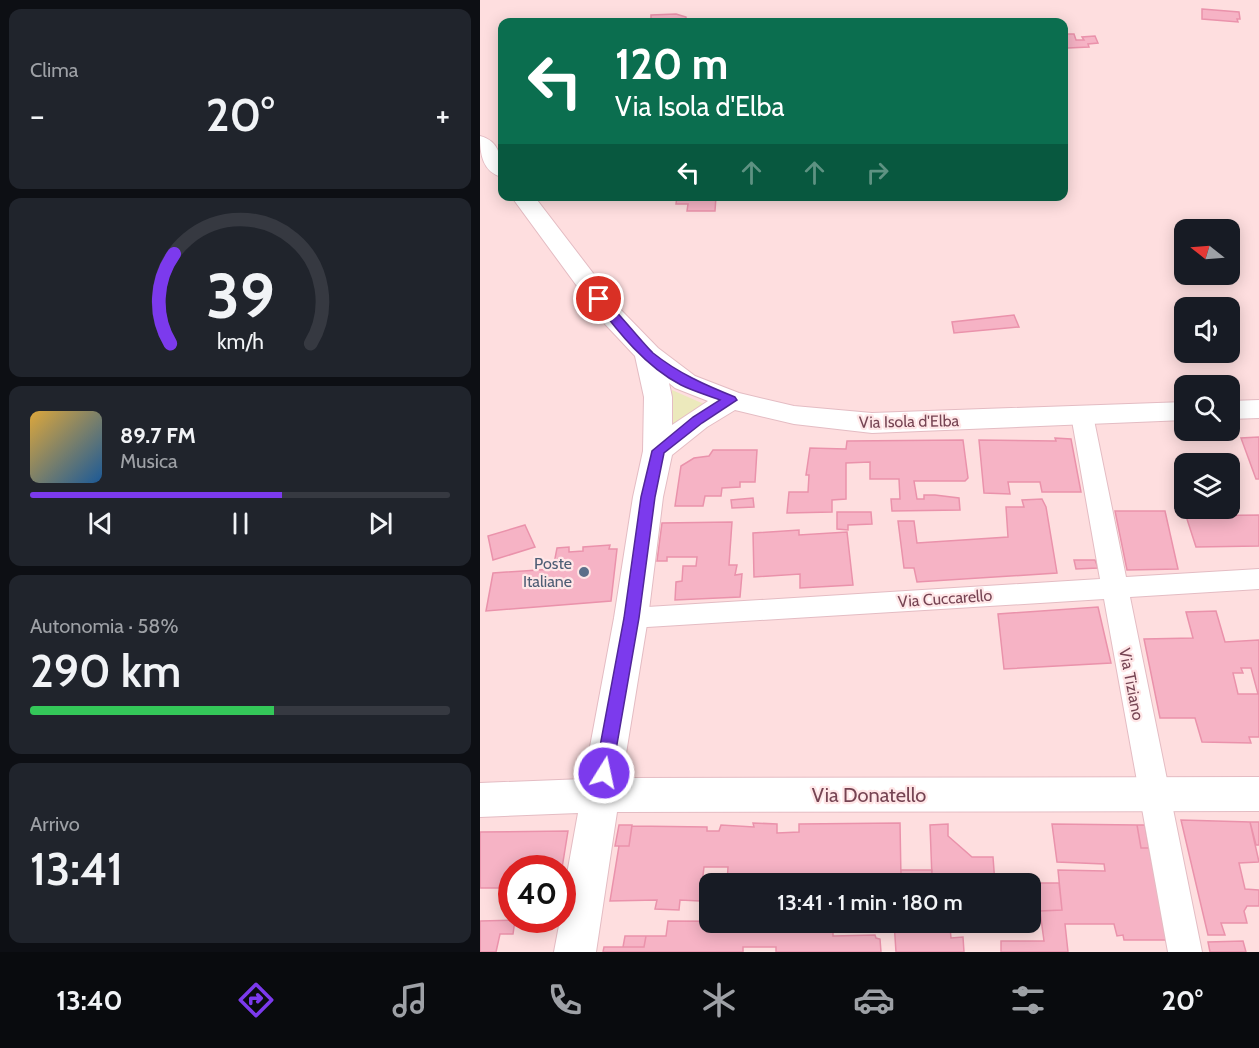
<!DOCTYPE html>
<html lang="it">
<meta charset="utf-8">
<style>
body{margin:0;font-family:Cabin,sans-serif;background:#20242c;color:#f1f3f6;height:100vh;display:flex;flex-direction:column;font-size:22px;white-space:nowrap}
*{box-sizing:border-box;margin:0}
p{font-size:20px;color:#9ea1a6}
.icon{flex:none;width:33px;height:33px;fill:none;stroke:currentColor;stroke-width:2;stroke-linecap:round;stroke-linejoin:round}
.map{position:relative;flex:1;overflow:hidden}
.side{display:flex;flex-direction:column;gap:9px;padding:9px;background:#0d0f14;width:480px}
.side>*{flex:none}
.hud{position:absolute;left:18px;top:18px;width:570px;height:183px;border-radius:12px;box-shadow:0 3px 15px #0003;background:#0b6e4f;color:#fff;overflow:hidden}
.needle{width:39px;rotate:287deg}
.tools{position:absolute;left:694px;top:219px;display:grid;gap:12px}
.tools a{display:grid;place-items:center;width:66px;height:66px;border-radius:12px;background:#171b24;box-shadow:0 3px 15px #0003;font-size:30px}
.speed{position:absolute;left:18px;top:855px;display:flex;gap:12px;font-size:30px;font-weight:700;text-align:center}
.speed>*{display:grid;place-content:center;width:78px;height:78px;border-radius:50%;background:#171b24;box-shadow:0 3px 15px #0003;line-height:1}
.speed .limit{border:9px solid #d22;background:#fff;color:#111}
.pin{position:absolute;display:grid;place-items:center;width:51px;height:51px;color:#fff;margin:-26px;border:3px solid #fff;border-radius:50%;box-shadow:0 2px 6px #0007}
.me{position:absolute;width:66px;margin:-33px;rotate:10deg;stroke-linejoin:round;filter:drop-shadow(0 0 4px #0008)}
.turn{display:flex;align-items:center;gap:21px;height:126px;padding:0 18px;font-size:27px}
.turn .icon{width:78px;height:78px;stroke-width:2.5}
.turn b{display:block;font-size:42px;line-height:51px}
.lanes{display:flex;align-items:center;height:57px;padding:0 18px;background:#0003;justify-content:center;gap:30px;direction:ltr}
.lanes .off{opacity:.35}
.big{font-size:45px;font-weight:600;line-height:1.1}
.side .card{flex:1;display:flex;flex-direction:column;justify-content:center;gap:9px;min-width:0;padding:0 21px;border-radius:12px;background:#20242c}
.side .dial{align-items:center;gap:0}
.dial svg{height:156px;overflow:visible;fill:none;stroke:#363941;stroke-width:7;stroke-linecap:round;text-anchor:middle}
.dial text{fill:#f1f3f6;stroke:none}
.song{display:flex;align-items:center;gap:18px}
.cover{width:72px;height:72px;border-radius:9px;background:linear-gradient(135deg,hsl(40 70% 55%),hsl(210 70% 35%))}
.played{height:6px;border-radius:3px;background:linear-gradient(90deg,#7c3aed 60%,#363941 60%)}
.keys{display:flex;justify-content:space-around;direction:ltr}
.heat{display:flex;justify-content:space-between;align-items:center;font-size:33px;direction:ltr}
.charge{height:9px;border-radius:4px;background:linear-gradient(90deg,#34c759 58%,#363941 0)}
.trip{position:absolute;left:219px;top:873px;width:342px;height:60px;border-radius:12px;background:#171b24;box-shadow:0 3px 15px #0003;font-weight:600;line-height:60px;text-align:center}
.tab-bar{display:flex;height:96px;justify-content:space-around;align-items:center;background:#090b0e;color:#9ea1a6}
.tab-bar .icon{width:42px;height:42px}
.tab-bar .on{color:#7c3aed}
.tab-bar b{font-size:27px;color:#f1f3f6}
main{display:flex;flex:1;min-height:0}
.map>svg:first-child{display:block}
.green{fill:#ece9bc}
.building{fill:#f6b3c5;stroke:#ea92ab;stroke-width:1.5;fill-rule:evenodd}
.lines{fill:none;stroke-linecap:round;stroke-linejoin:round}
.minor-casing{stroke:#e4bcc3;stroke-width:2}
.tertiary-casing{stroke:#e4bcc3;stroke-width:2}
.minor{fill:#fff;fill-rule:evenodd}
.tertiary{fill:#fff;fill-rule:evenodd}
.route{fill:#7c3aed;stroke:#51269a;stroke-width:1.5}
.service-dot{fill:#5c6f8a;stroke:#ffe6e7;stroke-width:2}
.labels{text-anchor:middle;stroke-width:4.5;stroke-linejoin:round;paint-order:stroke}
.street-label{font-size:16px;fill:#764453;stroke:#ffe6e7}
.service-label{font-size:16px;fill:#4e5e75;stroke:#ffe6e7;text-anchor:end}
.near-street-label{font-size:20px;fill:#764453;stroke:#ffe6e7}
</style>
<main>
<section class="side">
<div class="card"><p>Clima</p>
<div class="heat"><a>−</a><b class="big">20°</b><a>+</a></div>
</div>
<div class="card dial"><svg viewBox="0 0 100 80">
<path d="M14 69A42 42 0 1 1 86 69"/>
<path d="M14 69A42 42 0 0 1 16 23" stroke="#7c3aed"/>
<text x="50" y="56" font-size="32" font-weight="700">39</text>
<text x="50" y="72" font-size="11">km/h</text>
</svg></div>
<div class="card">
<div class="song"><i class="cover"></i><div><b>89.7 FM</b><p>Musica</p></div></div>
<div class="played"></div>
<div class="keys"><svg class="icon" aria-label="previous" viewBox="0 0 24 24"><path d="M18 5L8 12l10 7zM5 5v14"/></svg><svg class="icon" aria-label="pause" viewBox="0 0 24 24"><path d="M8 5v14M16 5v14"/></svg><svg class="icon" aria-label="next" viewBox="0 0 24 24"><path d="M6 5l10 7-10 7zM19 5v14"/></svg></div>
</div>
<div class="card"><p>Autonomia · 58%</p><b class="big">290 km</b><div class="charge"></div></div>
<div class="card"><p>Arrivo</p><b class="big">13:41</b></div>
</section>
<div class="map">
<svg width="779" height="952" viewBox="0 0 779 952">
<rect width="100%" height="100%" fill="#fededf"/>
<path class="green" d="M192,390l32,14 -33,26z"/>
<path class="building" d="M722,9l37,3 1,7h-3l1,3 -36,-3z
M196,14l10,3v5l-35,-1v-6z
M584,34h10l2,6h8l-2,-3 13,-1 3,7 -10,1 1,3 -21,1 -4,-5z
M197,196h39l-1,15h-28l1,-7h-12z
M534,315l5,12 -65,6 -2,-11z
M779,437v42h-3l-15,-41z
M575,438l16,1 10,53h-39l-2,-10h-32l2,12 -26,-1 -5,-53 77,1z
M483,440l5,38 -3,3h-51l3,18h7v-4h11l24,3 1,12 -68,1 -1,-12h9l-1,-20h-29v-17l-24,1v36l-14,1v12l-45,1 2,-21h19l1,-17h-3l4,-27 36,1 1,-8z
M233,450h44l-2,32h-15v5l-18,1 -1,8h-16l-2,10h-28l6,-40 13,-8 15,-2z
M273,498l1,9 -22,1 -1,-8z
M562,499l4,8 11,66 -140,9 -3,-14h-10l-6,-47h16l3,22 91,-6 -2,-30h18l-2,-7z
M635,511h50l13,58 -51,1z
M357,512h34l1,12 -24,1v5l-11,-1z
M779,515v31l-63,1 -10,-31z
M252,522l-3,43h8l-2,10 7,-1 -2,23 -65,3 1,-18 6,-1 1,-15h13l1,-9h-30v4h-10l5,-38z
M45,525l10,22 -42,13 -5,-24z
M319,530v5l48,-3 6,53 -53,3v-14l-46,3 -1,-44z
M130,545l-1,4h8l-6,52 -125,10 7,-38 60,-4 4,-21 12,-1v5l14,-1v-4z
M594,560h21l3,8 -22,1z
M618,607l13,56 -107,6 -6,-55z
M736,611l9,31 34,-2v97h-10l2,6 -49,-1 -7,-24h-35l-16,-79 49,-1 -7,-26zM761,668h10l7,26h-20l-5,-21h10z
M701,820l69,2 9,40 -20,1 6,26 14,1v16h-12l-3,5 3,12h-26l4,12h-17z
M770,822h9v23h-3z
M273,823l24,1v9l22,-1v-8l101,-1 1,55h31l-2,-53 18,-1v12l24,21h21l2,27h-268l1,-17h-24l-4,34 -20,-1 -1,10 -24,-1 2,-9 -47,1 9,-55h10l3,-20 75,1v4h12l2,-6 33,2z
M572,824l85,1 4,23h8l19,92h-44l-1,-5 -6,1 -3,-12h-49l3,28h-67v-11h43l-4,-30 22,-1 -4,-40 47,1 -1,-7 -47,-2z
M139,825h13l-3,21h-14z
M657,825h8l4,23h-8z
M88,831l-6,37h-50v20h-32v-56z
M421,870h31v8h-31z
M558,883h21l3,27 -22,1z
M35,920l-2,14h-13l-4,18h-16v-31z
M188,921l165,1v14l42,-1 1,3 4,1 1,13h-105v-5h-33v5h-140l1,-5h40l2,-11h20z
M414,922h38v5h18l1,11 12,-1 1,15h-68z
M145,936h21l-2,11h-21z
M763,941l3,11h-36l-2,-10z"/>
<g class="lines">
<defs>
<path id="minor" d="M602,408l8,2 3,5 33,162 133,-8v20l-129,8 72,355h-34l-64,-353 -473,29 -10,-3 -3,-7 3,-7 10,-3 469,-29 -29,-164 3,-5z"/>
<path id="tertiary" d="M0,136c20,5 22,23 22,41 -20,-5 -22,-24 -22,-41z
M31,196h23l88,115 36,37 37,28 44,17 55,13 78,7 313,-11v18l-313,13 -78,-9 -59,-14 -28,17 -35,28 -9,42 -15,121 -26,160 637,-1v34l-642,1 -21,140h-42l6,-32h2v-18l16,-89 -98,4v-34l104,-4 30,-161 19,-121 10,-46 1,-54 -9,-41 -31,-33zM189,383l6,5 33,13 -36,24v-28z
M779,400v18l-29,1v-18z"/>
</defs>
<use href="#minor" class="minor-casing"/>
<use href="#tertiary" class="tertiary-casing"/>
<use href="#minor" class="minor"/>
<use href="#tertiary" class="tertiary"/>
</g>
<path class="route" d="M119,295c8,3 43,48 54,58 25,20 52,32 82,44l2,3 -35,23 -38,30 -9,44 -16,121 -27,155 -2,5 -6,3 -6,-3 -3,-5 29,-155 17,-121 11,-46 41,-34 27,-17c-13,-5 -27,-9 -39,-15 -35,-18 -63,-53 -86,-84l-2,-2z"/>
<circle class="service-dot" cx="104" cy="572" r="6"/>
<g class="labels">
<g class="street-label">
<text transform="translate(429 421) rotate(-1)" y="6">Via Isola d'Elba</text>
<text transform="translate(465 598) rotate(-4)" y="6">Via Cuccarello</text>
<text transform="translate(652 684) rotate(79)" y="6">Via Tiziano</text>
</g>
<g class="service-label">
<text x="92" y="569">Poste<tspan x="92" dy="18">Italiane</tspan></text>
</g>
<g class="near-street-label">
<text x="389" y="802">Via Donatello</text>
</g>
</g>
</svg>
<div class="tools">
<a><svg class="needle" viewBox="-14 -14 28 28"><path d="M0-13l5 13h-10z" fill="#e53935"/><path d="M0 13l5-13h-10z" fill="#9ea1a6"/></svg></a>
<a><svg class="icon" aria-label="sound" viewBox="0 0 24 24"><path d="M4 9h4l5-4v14l-5-4H4zM17 9q2 3 0 6"/></svg></a>
<a><svg class="icon" aria-label="search" viewBox="0 0 24 24"><circle cx="10" cy="10" r="6"/><path d="M15 15l6 6"/></svg></a>
<a><svg class="icon" aria-label="layers" viewBox="0 0 24 24"><path d="M12 4l9 5-9 5-9-5zM3 14l9 5 9-5"/></svg></a>
</div>
<div class="speed"><div class="limit">40</div></div>
<div class="pin" style="left:119px;top:299px;background:#d93025"><svg class="icon" aria-label="arrive" viewBox="0 0 24 24"><path d="M6 21V4h12l-3 4 3 4H6"/></svg></div>
<svg class="me" style="left:124px;top:773px" viewBox="-20 -20 40 40"><circle r="17" fill="#7c3aed" stroke="#fff" stroke-width="3"/><path d="M0-11L8 9 0 5-8 9z" fill="#fff"/></svg>
<div class="trip">13:41 · 1 min · 180 m</div>
<div class="hud">
<div class="turn"><svg class="icon" aria-label="left" viewBox="0 0 24 24"><path d="M17 20v-9H6M10 6l-5 5 5 5"/></svg><div><b>120 m</b>Via Isola d'Elba</div></div>
<div class="lanes"><svg class="icon" aria-label="left" viewBox="0 0 24 24"><path d="M17 20v-9H6M10 6l-5 5 5 5"/></svg><svg class="icon off" aria-label="ahead" viewBox="0 0 24 24"><path d="M12 20V5M6 11l6-6 6 6"/></svg><svg class="icon off" aria-label="ahead" viewBox="0 0 24 24"><path d="M12 20V5M6 11l6-6 6 6"/></svg><svg class="icon off" aria-label="right" viewBox="0 0 24 24"><path d="M7 20v-9h11M14 6l5 5-5 5"/></svg></div>
</div>
</div>
</main>
<nav class="tab-bar">
<b>13:40</b>
<svg class="icon on" aria-label="directions" viewBox="0 0 24 24"><path d="M12 3l9 9-9 9-9-9zM9 14v-3h6M13 9l2 2-2 2"/></svg>
<svg class="icon" aria-label="music" viewBox="0 0 24 24"><path d="M9 18V5l10-2v13"/><circle cx="6" cy="18" r="3"/><circle cx="16" cy="16" r="3"/></svg>
<svg class="icon" aria-label="phone" viewBox="0 0 24 24"><path d="M5 4h4l2 5-3 2q2 4 5 5l2-3 5 2v4C11 20 4 13 5 4z"/></svg>
<svg class="icon" aria-label="climate" viewBox="0 0 24 24"><path d="M12 3v18M4 7l16 10M4 17L20 7"/></svg>
<svg class="icon" aria-label="car" viewBox="0 0 24 24"><path d="M5 17H2v-5l4-1 3-4h7l3 4 3 1v5h-3M9 17h6M6 11h13"/><circle cx="7" cy="17" r="2"/><circle cx="17" cy="17" r="2"/></svg>
<svg class="icon" aria-label="filters" viewBox="0 0 24 24"><path d="M4 7h16M4 17h16"/><circle cx="9" cy="7" r="2"/><circle cx="15" cy="17" r="2"/></svg>
<b>20°</b>
</nav>
